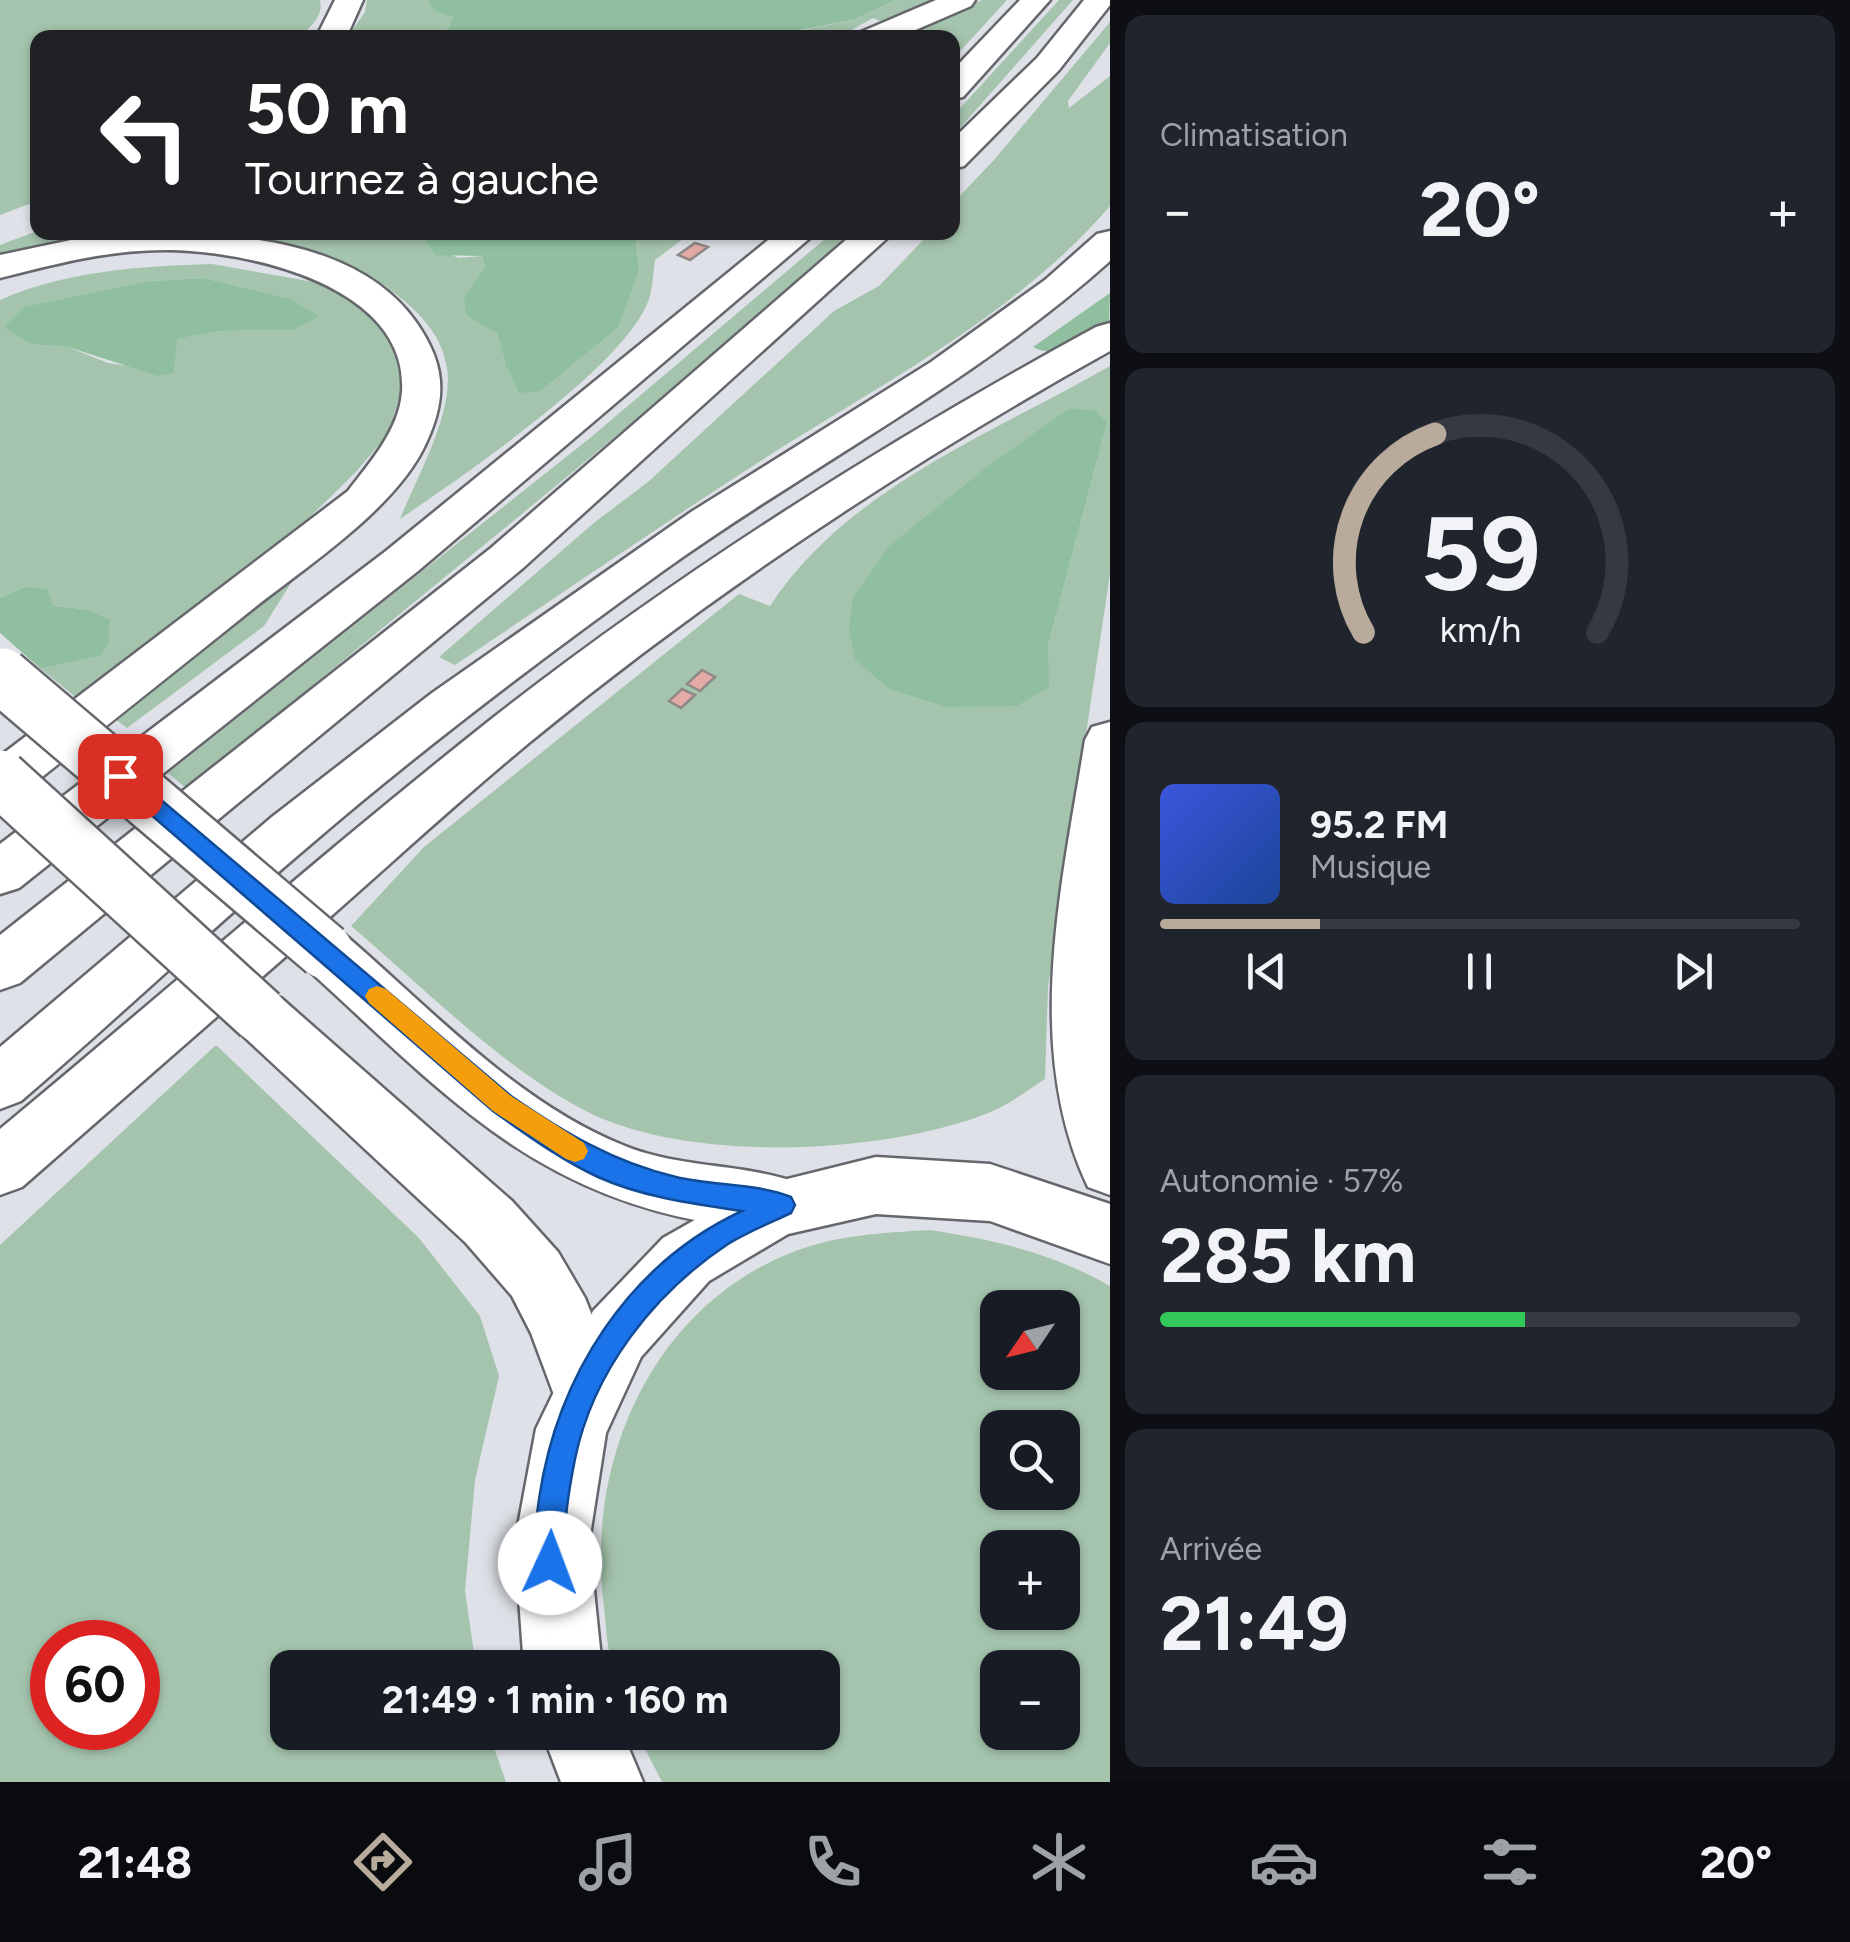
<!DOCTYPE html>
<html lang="fr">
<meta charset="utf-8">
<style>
body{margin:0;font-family:Figtree,sans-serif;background:#20242c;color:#f1f3f6;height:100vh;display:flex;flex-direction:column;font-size:38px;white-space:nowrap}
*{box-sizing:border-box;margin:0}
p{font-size:32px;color:#9ea1a6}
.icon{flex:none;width:55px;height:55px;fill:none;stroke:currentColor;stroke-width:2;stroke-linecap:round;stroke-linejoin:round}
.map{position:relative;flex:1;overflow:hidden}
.drawer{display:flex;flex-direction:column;gap:15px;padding:15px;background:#0d0f14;width:740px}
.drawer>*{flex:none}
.hud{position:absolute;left:30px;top:30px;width:930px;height:210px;border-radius:20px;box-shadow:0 2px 8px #0004;background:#202124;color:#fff;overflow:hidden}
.needle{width:65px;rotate:235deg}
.controls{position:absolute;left:980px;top:1290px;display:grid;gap:20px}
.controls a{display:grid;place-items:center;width:100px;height:100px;border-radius:20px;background:#171b24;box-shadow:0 2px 8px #0004;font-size:50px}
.speed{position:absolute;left:30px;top:1620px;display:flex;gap:20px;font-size:50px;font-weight:700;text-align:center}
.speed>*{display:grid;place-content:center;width:130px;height:130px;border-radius:50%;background:#171b24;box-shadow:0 2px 8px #0004;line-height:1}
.speed .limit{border:15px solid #d22;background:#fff;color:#111}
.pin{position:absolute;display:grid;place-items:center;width:85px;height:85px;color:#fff;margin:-42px;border-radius:20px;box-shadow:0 5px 15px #0006}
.me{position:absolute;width:110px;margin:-55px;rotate:2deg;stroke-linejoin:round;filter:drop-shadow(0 0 8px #0008)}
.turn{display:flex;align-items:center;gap:35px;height:210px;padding:0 50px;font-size:45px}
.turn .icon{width:130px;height:130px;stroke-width:2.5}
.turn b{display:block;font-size:70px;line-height:85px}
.big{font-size:75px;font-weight:700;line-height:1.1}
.drawer .card{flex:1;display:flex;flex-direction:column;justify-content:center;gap:15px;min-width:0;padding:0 35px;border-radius:20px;background:#20242c}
.drawer .dial{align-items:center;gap:0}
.dial svg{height:260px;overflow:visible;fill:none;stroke:#363941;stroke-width:7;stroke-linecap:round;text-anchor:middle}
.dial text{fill:#f1f3f6;stroke:none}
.song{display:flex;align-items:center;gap:30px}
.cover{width:120px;height:120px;border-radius:15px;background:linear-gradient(135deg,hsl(230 70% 55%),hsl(220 70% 35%))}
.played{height:10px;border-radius:5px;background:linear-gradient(90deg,#b9ab9b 25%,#363941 25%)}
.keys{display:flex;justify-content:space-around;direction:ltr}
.heat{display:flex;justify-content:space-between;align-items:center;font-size:55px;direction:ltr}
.charge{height:15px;border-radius:8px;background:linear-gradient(90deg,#34c759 57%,#363941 0)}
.trip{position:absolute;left:270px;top:1650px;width:570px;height:100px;border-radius:20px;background:#171b24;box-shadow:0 2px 8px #0004;font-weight:700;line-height:100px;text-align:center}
.menu{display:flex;height:160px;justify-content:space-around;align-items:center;background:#090b0e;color:#9ea1a6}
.menu .icon{width:70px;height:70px}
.menu .current{color:#b9ab9b}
.menu b{font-size:45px;color:#f1f3f6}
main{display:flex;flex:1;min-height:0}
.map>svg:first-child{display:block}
.green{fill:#a4c4ad;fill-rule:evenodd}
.forest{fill:#90bf9f}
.building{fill:#e4aba6;stroke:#8e8887;stroke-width:2.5}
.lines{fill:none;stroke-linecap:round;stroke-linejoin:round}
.primary-casing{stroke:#65676c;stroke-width:5}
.highway-casing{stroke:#65676c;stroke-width:5}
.primary{fill:#fff;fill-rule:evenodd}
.highway{fill:#fff;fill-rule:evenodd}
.highway-bridge-casing{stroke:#65676c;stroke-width:60;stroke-linecap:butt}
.highway-bridge{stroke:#fff;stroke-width:55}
.route{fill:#1a73e8;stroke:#114b97;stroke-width:2.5}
.slow{fill:#f59e0b}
</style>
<main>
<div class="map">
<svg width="1110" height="1782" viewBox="0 0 1110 1782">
<rect width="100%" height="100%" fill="#dee1e7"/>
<path class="green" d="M0,0h320c4,16 -10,27 -20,37l-262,1 -1,163 -37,14z
M367,0h61l25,17 -9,20 -97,1 18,-26z
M896,0h46l-55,24 -14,-6 -34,19 -77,1 91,-18z
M982,0h25l-54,59 -1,-21 -52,-1z
M1059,0h14l-120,136v-20z
M1110,22v21l-42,58 1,7 41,-32v130c-91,106 -220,173 -337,247 -108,69 -212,141 -318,212l-16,-8 156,-135 53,-40 186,-171 45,-25 51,-53 22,-1 1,-29 41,-43z
M37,231l389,2 -1,8 33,17 24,-2 3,11 -21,29 33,37 8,30 36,28 78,-64 20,-56 -3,-32 -6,-6h61l-36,27c-2,13 -2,27 -6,39 -22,66 -188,178 -249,220 17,-42 54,-106 47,-151 -5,-32 -25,-53 -50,-73 -113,-90 -268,-57 -397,-36v-14z
M832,233h17c-212,195 -442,370 -661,557l-20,-17 422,-335z
M212,264l113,20 37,22 29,34 12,45 -15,49 -33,39 -73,71 -204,155 -37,-30 59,-13 -15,-47 -32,-3 -29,-19 -24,11v-298c65,-29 141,-34 212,-36zM204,278l84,20 5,32 -73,1 -44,8 -2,34 -66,-10 -40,-16 -38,-3 -26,-18 146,-45z
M1110,366v208l-62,413 -3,92c-17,11 -34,24 -52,32 -104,44 -308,53 -409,-1 -84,-44 -161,-123 -233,-184l73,-79 315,-253 31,12c77,-118 222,-172 340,-240zM1070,408l37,15 -59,223 6,-223z
M296,575l-32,51 -137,102 -15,-11z
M216,1045l203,193 61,78 19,60 -24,104 -10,111 11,76 -188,1v64l201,1 17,49h-506v-537zM52,1642h86v86h-86z
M930,1230c65,10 123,23 180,56v496h-448l-25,-49 185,-1v-64l-209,-1c-6,-18 -7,-40 -9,-60 -19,-141 45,-296 184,-353 45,-19 94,-21 142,-24zM998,1308h64v64h-64zM998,1428h64v64h-64zM998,1548h64v64h-64zM998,1668h64v64h-64z"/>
<path class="forest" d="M428,0h468l-43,20 -91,17 -318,1 9,-21 -18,-6z
M426,232l204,1 6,6 3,32 -20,56 -78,64 -22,2 -14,-30 -8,-30 -31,-18 -2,-19 21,-29 -3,-11 -46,-1 -11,-14z
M204,278l84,20 31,18 -26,14 -73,1 -43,8 -3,34 -16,3 -90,-29 -38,-3 -26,-17 20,-20 126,-26z
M1110,293l-1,29c-22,12 -52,39 -76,25z
M1070,408l26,3 11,12 -59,223 1,41 -32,19 -70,1 -58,-18 -34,-30 -6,-30 4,-31 36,-52 103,-83z
M24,587l23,2 6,17 32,3 25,11 -2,24 -8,12 -59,13 -41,-36v-35z"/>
<path class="building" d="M695,243l13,4 -18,13 -12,-5z
M702,670l13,7 -15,14 -13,-7z
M682,689l13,6 -14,13 -12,-7z"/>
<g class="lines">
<defs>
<path id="primary" d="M876,1157l114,7 120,40v60l-120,-43 -114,-7 -88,20 -79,47 -68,76 -35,76 -17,109 13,126h-78l-9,-126 21,-113 57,-118 70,-73 88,-50z
M542,1732h80l21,50h-82z"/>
<path id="highway" d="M335,0h28l-17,38h-30z
M936,0h39l-4,6 -74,32h-40l4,-6z
M1020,0h30l-87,97 -11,2v-28z
M1084,0h26v5l-51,65 -95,96 -12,3v-29l85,-82z
M1110,231v30c-136,122 -299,204 -447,310 -121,87 -240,177 -353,274 -98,83 -191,172 -289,256l-21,8v-62l272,-230 160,-124 259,-181 240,-150 114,-82 52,-46z
M109,232c98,0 243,-1 307,90 28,40 32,73 11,119 -29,67 -122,126 -178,171 -77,62 -154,123 -231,184l-18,6v-46l348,-265c22,-29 51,-61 54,-99 7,-107 -156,-142 -237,-142 -57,0 -110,14 -165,28v-23z
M778,232h39l-399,339 -399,317 -19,6v-50l386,-293z
M855,232h39l-371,336 -503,415 -20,7v-55l491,-387z
M1110,323v28c-203,113 -400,243 -580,391 -74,61 -145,127 -218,191l13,-4 20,6c86,74 173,169 280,211 57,23 122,17 179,39l9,20 -9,20c-32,12 -64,3 -98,-3 -182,-32 -271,-138 -401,-255l-8,-16 4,-8 -279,244 -22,8v-66c165,-137 326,-279 494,-412 188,-147 393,-276 602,-390z
M1110,722v473l-22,-8c-66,-139 -26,-302 -3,-447l7,-13z
M260,991l21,7 231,203 46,51 27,46 35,89 -10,24 -25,10 -25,-10 -29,-78 -19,-37 -46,-53 -227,-211 -8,-17 8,-17z"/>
</defs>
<use href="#primary" class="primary-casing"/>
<use href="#highway" class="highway-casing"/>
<use href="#primary" class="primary"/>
<use href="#highway" class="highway"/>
<defs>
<path id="highway-bridge" d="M2,676l323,275
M0,778l260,237"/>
</defs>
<use href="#highway-bridge" class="highway-bridge-casing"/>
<use href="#highway-bridge" class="highway-bridge"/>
</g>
<path class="route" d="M120,768l7,3 384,325c52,36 102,66 165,81 37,9 79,6 115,20l4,8 -4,8c-21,10 -44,19 -63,31 -74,49 -135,127 -153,215 -5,25 -10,53 -10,77 -1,14 2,25 -4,38l-11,4 -10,-4c-10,-24 -4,-50 -1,-75 18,-123 89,-235 203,-288 -48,-7 -100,-14 -144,-34 -37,-17 -71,-42 -105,-66l-381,-330 -3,-5z"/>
<path class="slow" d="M377,986l9,3 125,107 73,47 4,8 -4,8 -9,3 -9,-3 -73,-48 -124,-108 -4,-7 4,-7z"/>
</svg>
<div class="controls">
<a><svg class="needle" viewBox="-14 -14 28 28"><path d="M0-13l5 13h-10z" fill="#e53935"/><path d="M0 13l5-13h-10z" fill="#9ea1a6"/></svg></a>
<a><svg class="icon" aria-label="search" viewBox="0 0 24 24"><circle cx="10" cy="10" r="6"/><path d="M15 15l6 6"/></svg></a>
<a>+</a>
<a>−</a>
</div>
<div class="speed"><div class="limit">60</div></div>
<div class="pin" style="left:120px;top:776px;background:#d93025"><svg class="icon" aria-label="arrive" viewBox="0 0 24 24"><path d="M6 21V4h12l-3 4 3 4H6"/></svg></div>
<svg class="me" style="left:550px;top:1563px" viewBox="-20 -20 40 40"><circle r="19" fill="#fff"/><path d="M0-13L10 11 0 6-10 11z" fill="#1a73e8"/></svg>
<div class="trip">21:49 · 1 min · 160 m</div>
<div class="hud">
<div class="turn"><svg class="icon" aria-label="left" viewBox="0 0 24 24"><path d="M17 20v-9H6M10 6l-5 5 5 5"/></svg><div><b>50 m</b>Tournez à gauche</div></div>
</div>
</div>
<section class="drawer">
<div class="card"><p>Climatisation</p>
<div class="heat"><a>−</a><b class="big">20°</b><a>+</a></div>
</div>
<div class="card dial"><svg viewBox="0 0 100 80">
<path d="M14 69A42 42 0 1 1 86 69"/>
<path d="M14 69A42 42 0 0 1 36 8" stroke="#b9ab9b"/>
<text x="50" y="56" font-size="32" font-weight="700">59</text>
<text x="50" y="72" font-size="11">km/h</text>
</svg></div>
<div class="card">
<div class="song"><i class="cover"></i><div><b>95.2 FM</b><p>Musique</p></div></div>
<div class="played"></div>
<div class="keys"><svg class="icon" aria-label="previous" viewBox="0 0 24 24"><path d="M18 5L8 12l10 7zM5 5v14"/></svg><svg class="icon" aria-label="pause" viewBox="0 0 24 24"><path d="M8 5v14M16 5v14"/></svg><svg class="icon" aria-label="next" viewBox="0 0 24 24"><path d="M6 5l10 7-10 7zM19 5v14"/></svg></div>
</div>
<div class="card"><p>Autonomie · 57%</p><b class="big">285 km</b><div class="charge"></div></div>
<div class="card"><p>Arrivée</p><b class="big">21:49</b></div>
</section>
</main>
<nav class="menu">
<b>21:48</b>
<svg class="icon current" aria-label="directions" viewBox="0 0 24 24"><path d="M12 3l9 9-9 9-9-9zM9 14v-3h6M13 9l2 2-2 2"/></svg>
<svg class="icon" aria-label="music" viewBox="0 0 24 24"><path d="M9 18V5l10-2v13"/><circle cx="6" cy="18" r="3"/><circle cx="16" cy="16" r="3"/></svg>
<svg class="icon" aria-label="phone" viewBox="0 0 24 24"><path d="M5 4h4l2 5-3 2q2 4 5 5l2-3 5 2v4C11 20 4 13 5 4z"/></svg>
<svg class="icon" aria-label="climate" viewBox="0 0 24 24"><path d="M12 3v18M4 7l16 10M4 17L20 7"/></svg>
<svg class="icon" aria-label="car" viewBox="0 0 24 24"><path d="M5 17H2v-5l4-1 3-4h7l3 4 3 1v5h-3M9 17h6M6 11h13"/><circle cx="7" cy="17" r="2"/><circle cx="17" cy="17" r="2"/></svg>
<svg class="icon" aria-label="filters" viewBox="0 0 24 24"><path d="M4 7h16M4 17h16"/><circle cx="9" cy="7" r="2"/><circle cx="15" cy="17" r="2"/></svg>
<b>20°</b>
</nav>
